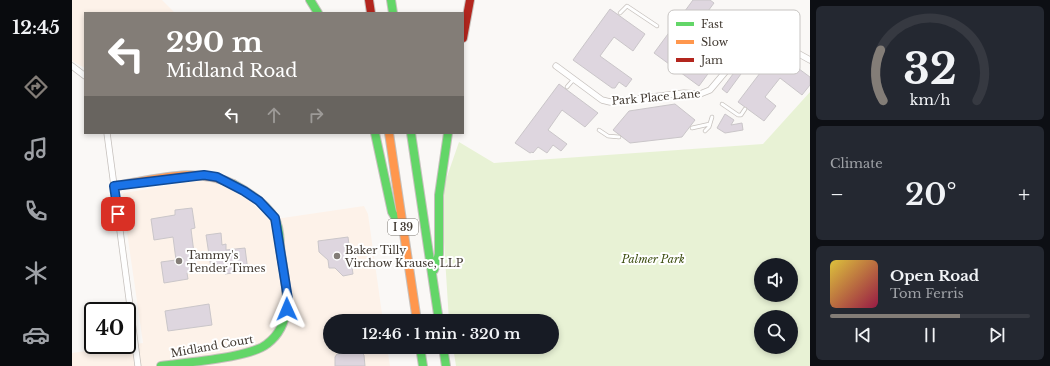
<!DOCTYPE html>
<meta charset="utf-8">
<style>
body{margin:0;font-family:"Libre Baskerville",serif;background:#242831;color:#f1f3f6;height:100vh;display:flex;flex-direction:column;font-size:15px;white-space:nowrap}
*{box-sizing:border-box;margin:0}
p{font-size:13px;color:#9ea1a6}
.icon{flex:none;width:22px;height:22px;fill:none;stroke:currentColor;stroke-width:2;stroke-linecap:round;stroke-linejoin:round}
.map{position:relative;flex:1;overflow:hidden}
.side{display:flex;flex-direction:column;gap:6px;padding:6px;background:#0d0f14;width:240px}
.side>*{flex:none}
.hud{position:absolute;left:12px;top:12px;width:380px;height:122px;border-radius:0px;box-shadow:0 2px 6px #0003;background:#837d77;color:#fff;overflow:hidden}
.tools{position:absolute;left:682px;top:258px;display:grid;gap:8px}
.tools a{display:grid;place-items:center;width:44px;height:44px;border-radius:50%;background:#171b24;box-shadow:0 2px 6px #0003;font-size:20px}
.speed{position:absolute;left:12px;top:302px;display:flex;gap:8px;font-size:20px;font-weight:700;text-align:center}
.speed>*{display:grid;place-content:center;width:52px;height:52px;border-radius:50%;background:#171b24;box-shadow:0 2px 6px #0003;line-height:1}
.speed .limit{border:2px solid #111;border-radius:6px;background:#fff;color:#111}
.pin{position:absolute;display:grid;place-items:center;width:34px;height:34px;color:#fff;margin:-17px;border-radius:8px;box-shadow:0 2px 6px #0006}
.me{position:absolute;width:44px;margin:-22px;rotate:359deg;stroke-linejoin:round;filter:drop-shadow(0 0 3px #0008)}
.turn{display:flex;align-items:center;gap:14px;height:84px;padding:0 16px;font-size:18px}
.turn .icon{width:52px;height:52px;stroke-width:2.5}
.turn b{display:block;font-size:28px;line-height:34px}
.lanes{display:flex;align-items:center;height:38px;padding:0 16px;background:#0003;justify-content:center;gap:20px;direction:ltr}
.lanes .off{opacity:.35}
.big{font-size:30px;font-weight:600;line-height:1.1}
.side .widget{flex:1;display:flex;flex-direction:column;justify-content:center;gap:6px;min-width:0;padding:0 14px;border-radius:6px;background:#242831}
.side .dial{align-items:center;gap:0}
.dial svg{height:104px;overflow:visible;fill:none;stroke:#363941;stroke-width:7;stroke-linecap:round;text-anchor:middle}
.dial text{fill:#f1f3f6;stroke:none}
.song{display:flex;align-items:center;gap:12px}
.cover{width:48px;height:48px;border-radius:6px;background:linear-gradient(135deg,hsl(50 70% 55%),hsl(340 70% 35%))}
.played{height:4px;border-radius:2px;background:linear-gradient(90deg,#837d77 65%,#363941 65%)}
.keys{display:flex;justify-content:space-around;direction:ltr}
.heat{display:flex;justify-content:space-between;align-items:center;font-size:22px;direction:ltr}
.trip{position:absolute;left:251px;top:314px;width:236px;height:40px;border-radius:20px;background:#171b24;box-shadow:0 2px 6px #0003;font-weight:600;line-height:40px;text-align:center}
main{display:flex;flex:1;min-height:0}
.tabs{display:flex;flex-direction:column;width:72px;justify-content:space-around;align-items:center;background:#090b0e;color:#9ea1a6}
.tabs .icon{width:28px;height:28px}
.tabs .active{color:#837d77}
.tabs b{font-size:18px;color:#f1f3f6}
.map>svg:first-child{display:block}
.built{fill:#fdf2e9}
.green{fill:#e8f2d5;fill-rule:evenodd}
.building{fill:#ded6df;stroke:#cac6c9}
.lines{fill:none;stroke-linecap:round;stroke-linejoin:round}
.lane-casing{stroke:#c6c1bd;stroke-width:4.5}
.street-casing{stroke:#c6c1bd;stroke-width:7}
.fast-casing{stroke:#c6c1bd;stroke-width:10}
.slow-casing{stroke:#c6c1bd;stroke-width:10}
.jam-casing{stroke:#c6c1bd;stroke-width:10}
.lane{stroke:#fefefe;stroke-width:3}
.street{stroke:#fefefe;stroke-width:5.5}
.fast{stroke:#63d668;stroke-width:8}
.slow{stroke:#ff974d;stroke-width:8}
.jam{stroke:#b3261e;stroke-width:8}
.route-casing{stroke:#114b97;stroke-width:10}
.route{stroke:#1a73e8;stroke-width:7}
.poi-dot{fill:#837d77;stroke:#fff;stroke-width:1.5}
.labels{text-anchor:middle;stroke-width:4;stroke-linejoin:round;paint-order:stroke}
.shield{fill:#fff;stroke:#7b7670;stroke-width:1}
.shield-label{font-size:10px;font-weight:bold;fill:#433b33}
.street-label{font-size:11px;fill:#433b33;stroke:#fff}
.poi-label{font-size:11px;fill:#433b33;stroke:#fff;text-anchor:start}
.park-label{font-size:11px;font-style:italic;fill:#3e4f12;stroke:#fff}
.key{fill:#fff;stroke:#c7c4c2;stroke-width:1}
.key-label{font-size:11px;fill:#433b33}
</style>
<main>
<nav class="tabs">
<b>12:45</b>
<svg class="icon active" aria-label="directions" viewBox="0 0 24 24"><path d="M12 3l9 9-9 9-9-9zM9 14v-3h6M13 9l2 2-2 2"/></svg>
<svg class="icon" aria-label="music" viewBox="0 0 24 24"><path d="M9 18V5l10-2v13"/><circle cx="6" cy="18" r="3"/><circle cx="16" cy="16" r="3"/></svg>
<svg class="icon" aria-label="phone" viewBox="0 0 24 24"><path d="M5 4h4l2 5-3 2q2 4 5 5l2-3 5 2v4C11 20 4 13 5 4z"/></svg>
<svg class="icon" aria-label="climate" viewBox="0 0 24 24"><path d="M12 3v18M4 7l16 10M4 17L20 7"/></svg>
<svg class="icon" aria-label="car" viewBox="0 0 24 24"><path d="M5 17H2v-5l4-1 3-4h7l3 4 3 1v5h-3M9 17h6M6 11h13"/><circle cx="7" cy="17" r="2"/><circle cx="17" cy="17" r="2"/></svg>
</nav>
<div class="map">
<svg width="738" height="366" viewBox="0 0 738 366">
<rect width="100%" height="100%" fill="#faf8f6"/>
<path class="built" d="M0,0h90l13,13h-90v55l-13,-7z
M130,180l14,3 14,6 20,12 19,19 95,-14 4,8 15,107h-53v26h57l3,19h-318v-13l71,-10 -21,-146 2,-4z"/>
<path class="green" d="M738,92v274h-354l-3,-19h99v-26h-103l-8,-127 18,-52 35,21 269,-19zM689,265h30v30h-30zM689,317h30v30h-30z"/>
<path class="building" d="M621,0h17l4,3 -34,46 30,22 -11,15 -45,-33z
M538,9l35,25 -12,17 -19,-14 -14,19 32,23 -6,8 -7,-5 -4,6h-3l-39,-28z
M704,52l34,25v8l-8,10 -22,-17 -15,19 11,9 -12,15 -26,-19z
M675,55l5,4 -25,34 -5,-4z
M487,84l39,29 -13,14 -23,-17 -14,20 19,14 -6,7 -8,-6 -6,8 -9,-6 -5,6 -1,-1 -2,1 -15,-10z
M603,104l20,16 -13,17 -52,6 -17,-13 16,-19z
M653,114l9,6 -3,5 11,-2 1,7 -18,3 -8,-5z
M120,208l3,20 -4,1 4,32h-4l1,11 -5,1 1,6 -24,4 -3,-21 15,-2 -3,-23 -19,3 -3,-21 24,-4v-5z
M149,233l1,12 4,-1v6l19,-2 3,23 -23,3 -1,-8 -13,2 -5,-33z
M276,237l5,37 -10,2 -8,-8h-6l-1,-8 -9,-8 -1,-11z
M137,304l3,21 -44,6 -3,-20z
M289,352l3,3 1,11h-30v-9l2,-3z"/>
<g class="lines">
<defs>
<path id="lane" d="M548,13l7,-7 30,20
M495,87l7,-8
M650,104l16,11h3l4,-6
M620,128l18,-4
M527,130l9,6 11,1
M633,131l4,-4 3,-10"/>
<path id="street" d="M0,66l13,10
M484,66l46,34 8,2 74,-9 16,1 10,-4 39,-46 11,-6h10l40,22
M35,133l31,233"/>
<path id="fast" d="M238,0l8,13
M319,0l2,13
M303,133l17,79 9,15
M339,133l28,188
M362,270l5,-16v-59l9,-62
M348,347l3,19
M371,347l3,19
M89,366c25,-4 89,-8 106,-22 29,-22 19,-58 14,-90 -2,-11 0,-25 -6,-35 -9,-16 -27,-27 -42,-35"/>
<path id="slow" d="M317,133l28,188
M43,186c39,-6 81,-20 118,-2"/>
<path id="jam" d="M297,0l2,13
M391,38l7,-38"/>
</defs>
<use href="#lane" class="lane-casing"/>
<use href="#street" class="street-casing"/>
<use href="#fast" class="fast-casing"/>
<use href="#slow" class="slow-casing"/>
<use href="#jam" class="jam-casing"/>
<use href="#lane" class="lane"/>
<use href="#street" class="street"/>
<use href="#fast" class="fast"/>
<use href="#slow" class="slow"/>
<use href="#jam" class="jam"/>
</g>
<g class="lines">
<defs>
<path id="route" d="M46,214l-4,-28 90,-11 13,2 27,14 15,10 16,17 13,81 -1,10"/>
</defs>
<use href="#route" class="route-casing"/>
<use href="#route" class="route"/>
</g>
<g class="poi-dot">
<circle cx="265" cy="256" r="4"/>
<circle cx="107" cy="261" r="4"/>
</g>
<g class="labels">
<rect class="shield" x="316" y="219" width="30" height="16" rx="3"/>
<g class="shield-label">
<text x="331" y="231">I 39</text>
</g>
<g class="street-label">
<text transform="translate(584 97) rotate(-5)" y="4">Park Place Lane</text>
<text transform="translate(140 346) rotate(-10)" y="4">Midland Court</text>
</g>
<g class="poi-label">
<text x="273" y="254">Baker Tilly<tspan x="273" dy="13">Virchow Krause, LLP</tspan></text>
<text x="115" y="259">Tammy's<tspan x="115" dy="13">Tender Times</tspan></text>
</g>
<g class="park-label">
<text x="581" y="263">Palmer Park</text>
</g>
</g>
<rect x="596" y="10" width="132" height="64" rx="6" class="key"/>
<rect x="604" y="22" width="18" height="4" fill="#63d668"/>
<rect x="604" y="40" width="18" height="4" fill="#ff974d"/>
<rect x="604" y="58" width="18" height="4" fill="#b3261e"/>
<g class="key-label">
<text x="629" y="28">Fast</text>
<text x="629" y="46">Slow</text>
<text x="629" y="64">Jam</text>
</g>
</svg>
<div class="tools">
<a><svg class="icon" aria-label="sound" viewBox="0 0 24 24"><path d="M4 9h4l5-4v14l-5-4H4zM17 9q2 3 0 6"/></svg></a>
<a><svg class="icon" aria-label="search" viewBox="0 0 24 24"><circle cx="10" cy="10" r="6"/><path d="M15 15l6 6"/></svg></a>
</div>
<div class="speed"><div class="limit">40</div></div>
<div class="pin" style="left:46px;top:214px;background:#d93025"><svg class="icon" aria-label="arrive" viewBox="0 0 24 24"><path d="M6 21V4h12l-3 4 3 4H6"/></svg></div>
<svg class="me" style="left:215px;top:309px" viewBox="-20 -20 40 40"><path d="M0-17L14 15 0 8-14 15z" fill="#1a73e8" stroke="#fff" stroke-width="4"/></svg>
<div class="trip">12:46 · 1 min · 320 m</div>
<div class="hud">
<div class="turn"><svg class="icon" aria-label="left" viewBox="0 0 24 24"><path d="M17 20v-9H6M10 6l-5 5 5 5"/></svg><div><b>290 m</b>Midland Road</div></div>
<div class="lanes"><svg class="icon" aria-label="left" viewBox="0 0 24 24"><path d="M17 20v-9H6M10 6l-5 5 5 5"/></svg><svg class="icon off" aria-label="ahead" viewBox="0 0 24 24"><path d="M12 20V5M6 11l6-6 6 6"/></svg><svg class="icon off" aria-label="right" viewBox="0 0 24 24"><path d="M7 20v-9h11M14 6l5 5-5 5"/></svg></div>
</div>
</div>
<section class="side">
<div class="widget dial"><svg viewBox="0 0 100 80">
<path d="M14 69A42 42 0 1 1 86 69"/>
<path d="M14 69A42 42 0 0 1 12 30" stroke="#837d77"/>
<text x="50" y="56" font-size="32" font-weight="700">32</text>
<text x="50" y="72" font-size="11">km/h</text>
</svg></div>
<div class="widget"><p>Climate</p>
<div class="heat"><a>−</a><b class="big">20°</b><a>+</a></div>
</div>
<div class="widget">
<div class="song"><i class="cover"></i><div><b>Open Road</b><p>Tom Ferris</p></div></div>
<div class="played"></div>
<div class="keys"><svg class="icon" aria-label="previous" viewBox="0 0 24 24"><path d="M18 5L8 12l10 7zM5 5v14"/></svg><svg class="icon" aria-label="pause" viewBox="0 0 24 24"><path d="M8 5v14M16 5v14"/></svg><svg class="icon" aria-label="next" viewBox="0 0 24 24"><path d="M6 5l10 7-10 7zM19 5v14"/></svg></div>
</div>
</section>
</main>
